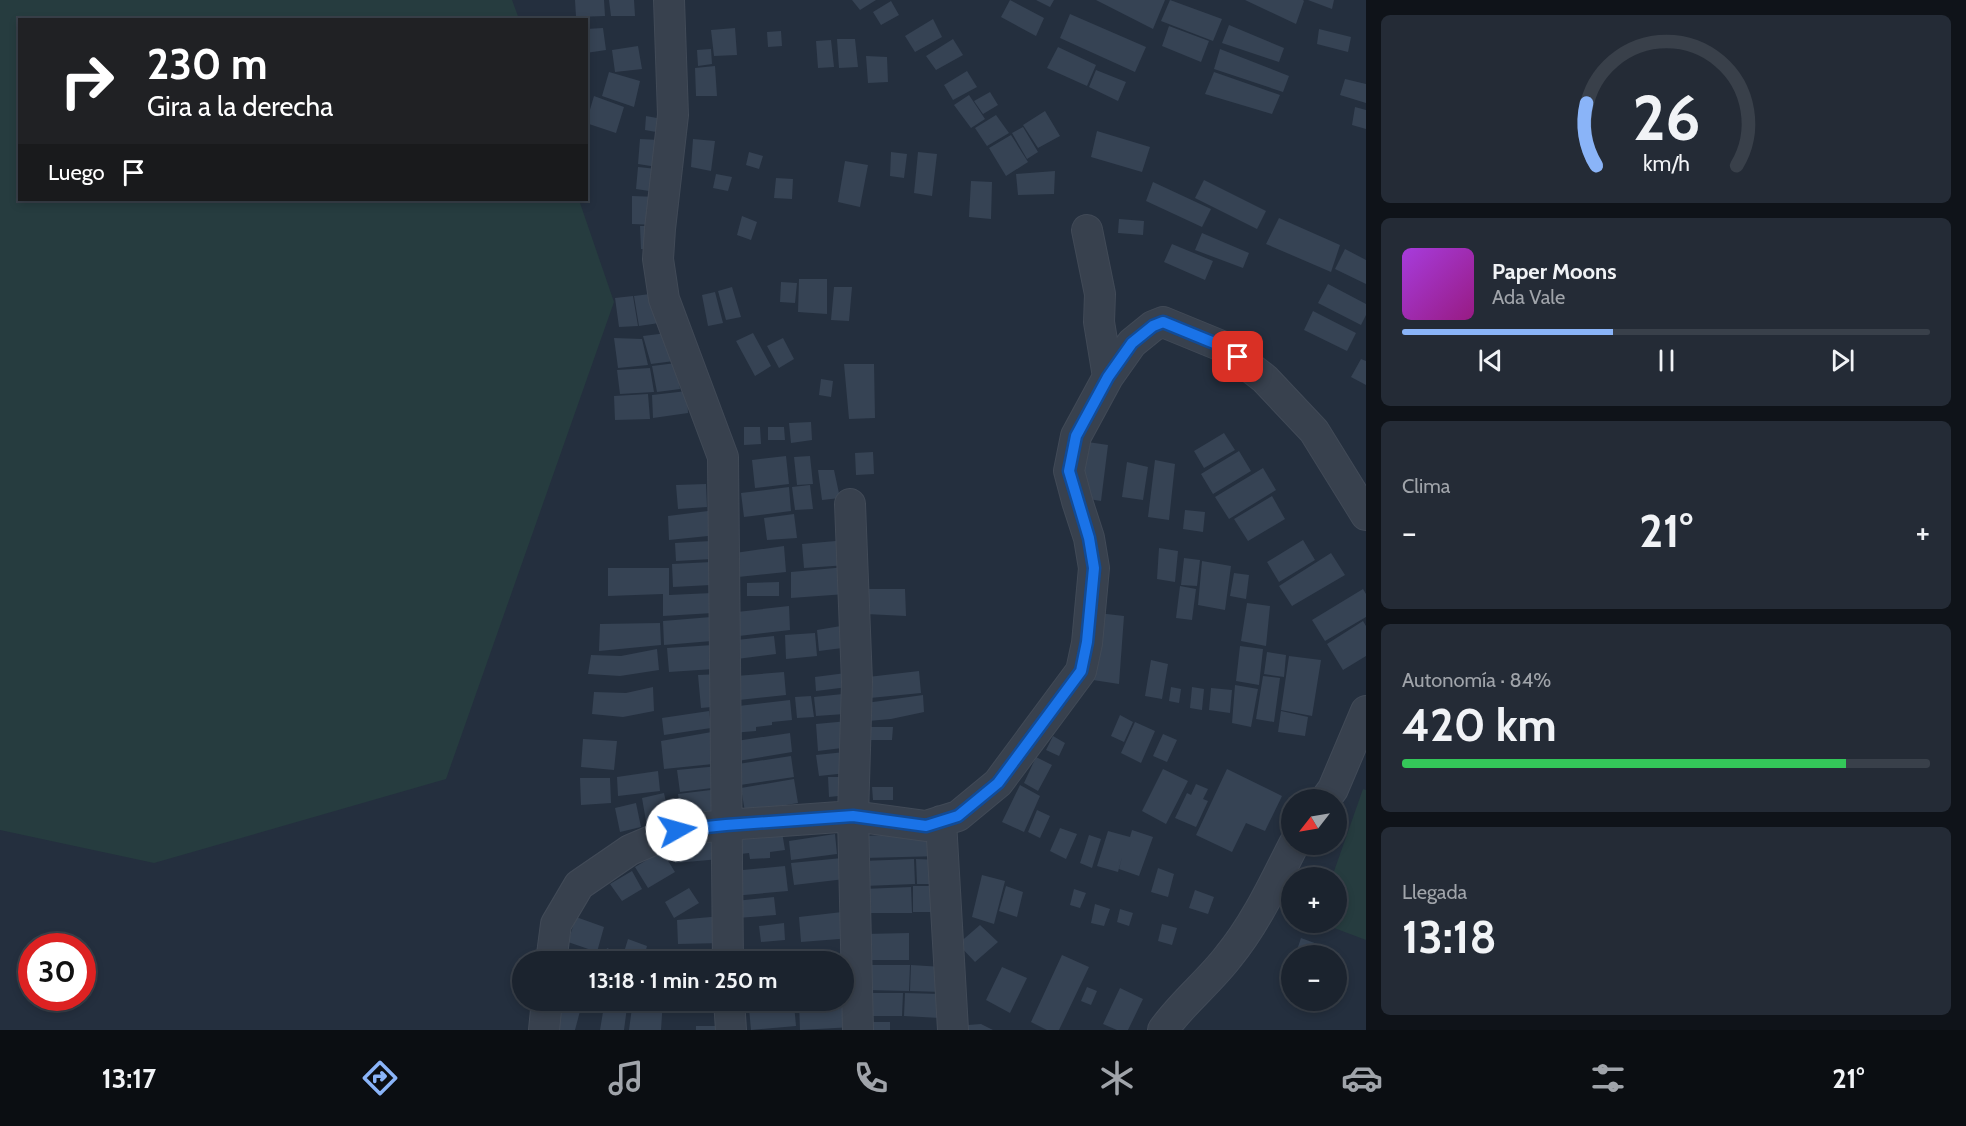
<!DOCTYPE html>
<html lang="es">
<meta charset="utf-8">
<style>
body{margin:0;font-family:Cabin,sans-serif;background:#242b36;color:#f1f3f6;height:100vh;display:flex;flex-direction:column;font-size:22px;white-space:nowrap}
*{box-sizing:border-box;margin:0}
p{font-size:20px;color:#a0a4aa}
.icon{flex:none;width:33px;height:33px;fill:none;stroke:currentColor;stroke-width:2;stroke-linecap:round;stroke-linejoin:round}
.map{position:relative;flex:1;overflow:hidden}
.side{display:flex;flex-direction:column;gap:15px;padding:15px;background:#0f1319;width:600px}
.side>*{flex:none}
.top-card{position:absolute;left:18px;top:18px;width:570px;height:183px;border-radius:0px;box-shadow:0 3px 9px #0003,0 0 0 2px #39404a;background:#202124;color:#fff;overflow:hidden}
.needle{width:39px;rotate:239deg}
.controls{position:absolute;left:1281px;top:789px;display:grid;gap:12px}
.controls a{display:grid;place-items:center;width:66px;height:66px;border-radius:50%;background:#1b232e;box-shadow:0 3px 9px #0003,0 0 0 2px #39404a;font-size:30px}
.speed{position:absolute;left:18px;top:933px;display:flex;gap:12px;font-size:30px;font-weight:700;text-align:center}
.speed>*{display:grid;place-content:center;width:78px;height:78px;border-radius:50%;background:#1b232e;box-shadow:0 3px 9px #0003,0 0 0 2px #39404a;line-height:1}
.speed .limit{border:9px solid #d22;background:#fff;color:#111}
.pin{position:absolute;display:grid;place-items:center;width:51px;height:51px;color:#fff;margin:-26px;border-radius:12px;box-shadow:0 3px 9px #0006}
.me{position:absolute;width:66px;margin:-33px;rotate:83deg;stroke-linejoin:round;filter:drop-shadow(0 0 4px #0008)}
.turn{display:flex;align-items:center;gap:21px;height:126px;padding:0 30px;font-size:27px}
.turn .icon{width:78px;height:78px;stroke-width:2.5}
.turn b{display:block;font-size:42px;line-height:51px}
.then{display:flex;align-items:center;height:57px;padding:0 30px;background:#0003;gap:12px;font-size:22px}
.big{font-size:45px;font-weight:700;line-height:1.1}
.side .tile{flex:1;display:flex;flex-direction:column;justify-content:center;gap:9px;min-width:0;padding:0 21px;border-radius:9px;background:#242b36}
.side .dial{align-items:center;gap:0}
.dial svg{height:156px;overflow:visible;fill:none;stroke:#39404a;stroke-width:7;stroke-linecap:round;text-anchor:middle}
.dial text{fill:#f1f3f6;stroke:none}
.song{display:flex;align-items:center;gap:18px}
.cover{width:72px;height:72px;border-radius:9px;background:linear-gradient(135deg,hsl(280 70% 55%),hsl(310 70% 35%))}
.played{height:6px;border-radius:3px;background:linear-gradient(90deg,#8ab4f8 40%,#39404a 40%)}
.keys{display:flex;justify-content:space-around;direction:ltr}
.heat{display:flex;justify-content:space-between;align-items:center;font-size:33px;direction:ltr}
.charge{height:9px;border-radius:4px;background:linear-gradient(90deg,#34c759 84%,#39404a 0)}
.trip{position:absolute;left:512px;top:951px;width:342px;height:60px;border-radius:30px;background:#1b232e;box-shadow:0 3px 9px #0003,0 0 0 2px #39404a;font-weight:700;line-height:60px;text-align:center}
.menu{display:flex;height:96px;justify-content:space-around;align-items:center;background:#0b0e12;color:#a0a4aa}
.menu .icon{width:42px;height:42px}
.menu .on{color:#8ab4f8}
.menu b{font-size:27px;color:#f1f3f6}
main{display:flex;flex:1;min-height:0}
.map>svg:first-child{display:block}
.green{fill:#263c3f}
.building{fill:#364354}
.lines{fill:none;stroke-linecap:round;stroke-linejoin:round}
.minor-casing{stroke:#414a57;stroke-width:32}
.minor{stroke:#38414e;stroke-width:30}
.route-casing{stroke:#114b97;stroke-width:15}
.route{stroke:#1a73e8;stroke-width:10}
</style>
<main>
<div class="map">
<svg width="1366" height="1030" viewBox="0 0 1366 1030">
<rect width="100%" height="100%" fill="#242f3e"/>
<path class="green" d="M0,0h512l7,19 -499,1v180h559l35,102 -168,477 -292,84 -154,-33z
M1363,789l3,1v150l-45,-17 15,-1v-44l-4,-1z"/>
<path class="building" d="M575,0h29l1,16 -29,1z
M609,0h25l1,16h-24z
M852,0h24l-16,10z
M1010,0l34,18 -8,18 -35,-19z
M1036,0h18l-4,7z
M1096,0h69l-12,29z
M1170,0l52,19 -9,22 -52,-20z
M1245,0h58l1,1 -8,23z
M1308,0h26l-2,9z
M891,1l8,14 -18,10 -8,-13z
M1070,14l76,33 -11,25 -75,-34z
M933,19l9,18 -27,15 -10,-16z
M1229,25l55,23 -5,14 -57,-19z
M1169,26l40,15 -8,21 -39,-16z
M603,28l3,22 -20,3v-24z
M735,28l2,27 -23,1 -3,-26z
M1319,29l32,8 -3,15 -31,-8z
M781,31l1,15 -14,1 -1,-15z
M837,39h18l3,28 -19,1z
M953,39l10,16 -27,15 -10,-14z
M831,40l3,27 -16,1 -2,-27z
M638,46l4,23 -27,3 -3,-22z
M1058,47l38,18 -9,21 -40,-18z
M711,49l1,15 -14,2 -1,-16z
M1220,49l69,27 -6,16 -69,-23z
M866,56l21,1 1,25 -20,1z
M715,66l2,30h-21l-1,-28z
M1096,70l30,12 -8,19 -29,-14z
M967,71l10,16 -24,13 -9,-15z
M609,72l31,9 -6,26 -32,-11z
M1214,72l66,23 -8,19 -67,-20z
M1345,79l21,5v19l-26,-8z
M990,92l8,13 -15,9 -9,-13z
M969,95l16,24 -14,9 -17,-23z
M594,96l30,11 -8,26 -30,-10z
M1355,107l11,3v19l-14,-4z
M1045,111l15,25 -22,12 -15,-23z
M996,115l13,18 -22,13 -12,-18z
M646,116l11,2 -1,14 -11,-2z
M1023,127l15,25 -11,7 -15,-26z
M1097,131l53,16 -8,25 -51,-15z
M1011,135l17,27 -22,14 -17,-28z
M640,139l20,1 -3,27 -19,-3z
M693,139l22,2 -4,30 -20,-4z
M749,152l14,4 -4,13 -13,-4z
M891,152l16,2 -3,24 -14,-2z
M918,152l19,2 -5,42 -18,-3z
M845,161l23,4 -8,42 -22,-5z
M638,167l19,2 -1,23 -20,-3z
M1055,171l-1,23 -36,1 -2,-21z
M716,174l16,3 -4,14 -15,-3z
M776,178l17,1 -1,20 -18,-1z
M1204,180l62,31 -9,18 -62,-31z
M971,181l21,1 -1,37 -22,-2z
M1153,182l58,27 -9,18 -56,-26z
M632,196l26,1 -1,28 -25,-1z
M742,216l15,6 -6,18 -14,-5z
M1279,218l61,27 -9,27 -65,-28z
M1119,219l25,2 -1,14 -25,-2z
M640,226h13l1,23h-13z
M1202,233l47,20 -6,15 -48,-18z
M1172,244l41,17 -8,19 -41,-18z
M1345,249l21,11v24l-31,-15z
M799,279h28v35l-29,-2z
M781,282l16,1 -2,20 -15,-1z
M1328,284l38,20v11l-5,10 -43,-22z
M732,287l9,30 -15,3 -8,-29z
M834,287h18l-3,34 -18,-1z
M715,292l8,31 -15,3 -6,-31z
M650,294l9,29 -20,3 -5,-30z
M633,296l5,30 -19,1 -4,-29z
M1313,311l43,22 -9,18 -43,-21z
M667,333l7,28 -23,3 -8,-28z
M753,333l18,33 -16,10 -19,-35z
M614,338l28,1 6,26 -30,3z
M783,338l11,21 -15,9 -12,-22z
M1361,359l5,2v24l-15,-8z
M676,363l4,26 -23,3 -5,-26z
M844,364h30l1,54 -26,1z
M650,368l4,24 -34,2 -3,-24z
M821,379l12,2 -2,16 -12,-2z
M687,391l1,22 -35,5 -1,-23z
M648,394l2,25 -35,1 -1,-24z
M811,422l1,18 -21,3 -2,-20z
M744,427h16l1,17 -17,1z
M768,427h16l1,13h-17z
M1224,433l11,17 -31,18 -10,-17z
M1081,441l27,4 -7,56 -19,-3z
M1239,451l12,20 -38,23 -12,-20z
M873,452l1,22 -18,1 -1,-22z
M786,456l3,28 -34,4 -3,-28z
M810,456l3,28 -16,1 -3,-28z
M1155,460l20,4 -6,56 -21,-3z
M1127,462l21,5 -5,33 -21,-3z
M1263,468l13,22 -47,29 -14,-22z
M818,470h16l6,28 -18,2z
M706,484l1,23 -29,2 -2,-24z
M810,485l3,24 -18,1 -3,-23z
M789,487l2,24 -47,6 -3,-24z
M1272,496l13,23 -37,22 -14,-22z
M1185,510l20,2 -2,20 -20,-3z
M708,511v25l-39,4 -1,-24z
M794,514l3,24 -30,2 -3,-22z
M847,540l1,25 -44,3 -2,-24z
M1303,540l12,20 -36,22 -12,-20z
M711,541l1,18 -36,2 -1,-18z
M784,546l2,26 -48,5 -3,-24z
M1159,548l19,3 -3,31 -18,-3z
M1331,553l14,22 -53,31 -13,-20z
M1184,558l16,2 -3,26 -16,-1z
M1202,561l29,5 -6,44 -27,-5z
M712,562l-1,23 -38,2 -1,-23z
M846,567v27l-55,4v-26z
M608,568h61v27l43,-2 1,20 -50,3v-22l-55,2z
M1234,573l15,2 -3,24 -16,-3z
M779,582v14h-32v-13z
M1180,586l16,3 -4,31 -16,-2z
M867,589h38l1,27 -40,-2z
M1363,589l3,5v23l-41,24 -13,-21z
M1247,603l23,3 -4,40 -25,-5z
M789,606l1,24 -51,6 -2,-24z
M1098,613l26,3 -5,68 -26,-4z
M711,617l1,24 -48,4 -1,-24z
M1363,621l3,5v30l-23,14 -16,-26z
M660,623l1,22 -62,6 1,-27z
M847,625l3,22 -31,4 -2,-21z
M815,633l2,23 -31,3 -1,-24z
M774,636l2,18 -39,5v-19z
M713,645l1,24 -45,3 -2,-24z
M1240,646l23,3 -4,36 -23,-4z
M657,649l2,21 -39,6 -32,-2 3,-19 30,1z
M1267,652l19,3 -2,22 -20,-3z
M1289,656l32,4 -9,56 -31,-6z
M1151,660l17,4 -6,35 -17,-3z
M919,671l2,22 -51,5 -2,-21z
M784,672l2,23 -47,5 -3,-24z
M846,673l2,14 -32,4 -1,-14z
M721,674l1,32 -21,2 -3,-33z
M1263,676l17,2 -6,44 -18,-3z
M1235,685l23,4 -7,38 -19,-4z
M653,687l1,24 -31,6 -31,-3 2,-22 32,1z
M1171,687l10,2 -2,14 -10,-2z
M1192,687l12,2 -2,21 -12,-2z
M1211,688l21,2 -2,23 -21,-3z
M843,694l2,20 -29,2 -2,-19z
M923,695l1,17 -33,7 -23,2 -2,-18z
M811,696l3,21 -17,1 -2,-21z
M790,700l2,20 -20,2v3l-16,2v4l-24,2 -2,-26z
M709,711l2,17 -47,7 -2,-17z
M1281,711l27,6 -3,19 -27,-4z
M1120,715l13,7 -9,20 -13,-6z
M848,721l2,26 -32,4 -2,-27z
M1135,722l20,9 -14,32 -20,-10z
M867,727h26l-1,13h-24z
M723,730v33l-59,6 -3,-28z
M790,733l2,19 -54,9 -2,-20z
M1163,734l14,6 -10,22 -14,-6z
M1053,736l12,7 -6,13 -13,-6z
M583,739l34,2 -3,29 -33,-3z
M845,752l2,21 -28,3 -3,-21z
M791,756l3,21 -54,8 -2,-21z
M1036,757l16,8 -14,26 -14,-8z
M719,766l1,21 -40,5 -3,-22z
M1163,769l25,12 -22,43 -24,-13z
M1227,769l55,27 -17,35 -19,-8 -14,29 -36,-17z
M658,771l2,20 -42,5 -1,-19z
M828,777h18l2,18 -19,2z
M580,778h30l1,25 -30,2z
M794,779l4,24 -53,9 -4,-24z
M1196,784l12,5 -5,10 5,2 -12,26 -21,-9 12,-25 4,2z
M1020,785l20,11 -16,36 -22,-10z
M872,787h21v13h-20z
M719,789l2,23 -40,4 -3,-22z
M664,793l5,23 -23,5 -4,-23z
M636,803l5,24 -21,5 -5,-24z
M1037,810l13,6 -10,22 -12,-6z
M1060,828l17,6 -11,25 -16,-8z
M1132,830l21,7 -14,39 -20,-7 3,-12 -4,15 -21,-6 11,-35 22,6z
M782,832l3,18 -15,2v6l-20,1 -1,-6 -17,2 -1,-19z
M923,833l19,23 -78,2v-22z
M835,834l2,20 -46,6 -2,-19z
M1089,835l12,4 -9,29 -12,-5z
M719,836l1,23 -45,4 -3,-22z
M662,851l13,21 -27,16 -13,-21z
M842,858l3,21 -51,6 -3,-22z
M914,859l1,25 -51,2 -2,-25z
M916,859l25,1 1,24h-25z
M785,866l3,25 -55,5 -1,-25z
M1158,868l16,6 -6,23 -17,-5z
M632,871l10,18 -20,12 -12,-17z
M982,875l23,6 -11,43 -22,-7z
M913,886h30v26h-30z
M1006,886l17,6 -6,25 -18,-6z
M911,887l1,26h-48l-1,-24z
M689,888l10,15 -25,15 -9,-16z
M1074,889l12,4 -6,15 -10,-3z
M1195,890l19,7 -6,17 -19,-6z
M774,897l2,18 -39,3 -2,-17z
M1095,904l15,5 -6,17 -13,-3z
M1120,909l13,4 -4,13 -12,-4z
M851,911l1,27 -51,4 -2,-25z
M722,916l1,27 -45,1 -1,-24z
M576,917l28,10 -7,25 -29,-10z
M784,923l1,17 -24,2 -2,-16z
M1162,924l15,4 -5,17 -14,-4z
M980,925l18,17 -23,20 -17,-18z
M909,933v27h-43l-1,-26z
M1301,938l30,11 -1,7h-35z
M628,939l19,7 -4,16h-22z
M607,948l13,6 -2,8h-15z
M786,950l1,12h-51l-1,-8z
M1062,955l27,12 -30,63h-12l-16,-8z
M867,965h43l-1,26 -42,-1z
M911,965l32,2 -1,25 -32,-1z
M1002,967l25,11 -17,35 -24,-13z
M1087,987l10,4 -6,14 -10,-4z
M1120,988l23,11 -15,31h-11l-14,-6z
M865,993h38l-1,23h-36z
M905,993l36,1 -1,24 -36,-2z
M557,1000h26l-8,30h-23z
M605,1000h23l-4,30h-24z
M633,1000h30l-2,30h-32z
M740,1000h50v3l-50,4z
M852,1000l1,27 -53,3 -1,-27z
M794,1004l2,22 -45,4 -2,-22z
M867,1022h23v8h-23z
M981,1024l12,6h-38v-4z
M696,1026h25v4h-25z"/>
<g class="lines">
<defs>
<path id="minor" d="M669,0l4,115 -13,114 -2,30 6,40 59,158 5,505
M1087,230l13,64 -1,28 9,55
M850,504l7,178 -4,134 5,214
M1325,800l8,-11 33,-78
M941,821l12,209
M551,962l5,-38 23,-39 51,-35 47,-20 49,-5 127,-9 73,10 32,-10 40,-33 83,-112 6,-28 7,-75 -5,-30 -12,-37 -8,-30 7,-35 32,-59 24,-34 21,-17 10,-4 61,25 41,32 49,52 52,84
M729,1000l2,30
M544,1030l3,-30
M1163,1030c19,-27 45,-47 65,-73 28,-34 46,-74 66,-113"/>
</defs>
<use href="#minor" class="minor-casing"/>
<use href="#minor" class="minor"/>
</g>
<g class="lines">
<defs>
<path id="route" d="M677,830l49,-5 127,-9 73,10 32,-10 40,-33 83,-112 6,-29 7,-74 -5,-30 -20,-67 7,-35 32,-59 24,-34 21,-17 10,-4 61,25 14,10"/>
</defs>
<use href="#route" class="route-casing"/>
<use href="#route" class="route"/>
</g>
</svg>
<div class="controls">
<a><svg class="needle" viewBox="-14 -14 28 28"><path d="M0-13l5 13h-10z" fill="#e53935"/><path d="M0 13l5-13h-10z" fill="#a0a4aa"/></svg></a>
<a>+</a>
<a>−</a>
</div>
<div class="speed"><div class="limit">30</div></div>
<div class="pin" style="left:1238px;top:357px;background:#d93025"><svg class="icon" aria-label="arrive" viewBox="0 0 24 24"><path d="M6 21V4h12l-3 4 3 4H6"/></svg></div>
<svg class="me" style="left:677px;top:830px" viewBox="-20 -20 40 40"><circle r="19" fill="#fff"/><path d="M0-13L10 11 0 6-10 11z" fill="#1a73e8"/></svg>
<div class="trip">13:18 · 1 min · 250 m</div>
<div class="top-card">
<div class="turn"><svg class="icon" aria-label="right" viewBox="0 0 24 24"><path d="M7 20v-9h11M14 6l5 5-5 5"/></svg><div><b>230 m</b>Gira a la derecha</div></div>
<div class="then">Luego<svg class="icon" aria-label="arrive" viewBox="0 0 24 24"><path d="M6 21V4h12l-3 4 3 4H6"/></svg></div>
</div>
</div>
<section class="side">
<div class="tile dial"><svg viewBox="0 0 100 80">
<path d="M14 69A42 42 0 1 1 86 69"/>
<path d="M14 69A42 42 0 0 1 9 37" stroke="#8ab4f8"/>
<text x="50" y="56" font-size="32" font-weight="700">26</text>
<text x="50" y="72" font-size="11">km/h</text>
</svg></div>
<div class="tile">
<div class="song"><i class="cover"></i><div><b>Paper Moons</b><p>Ada Vale</p></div></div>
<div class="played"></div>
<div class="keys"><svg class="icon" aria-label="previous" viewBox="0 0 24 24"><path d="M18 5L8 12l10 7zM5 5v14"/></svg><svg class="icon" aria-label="pause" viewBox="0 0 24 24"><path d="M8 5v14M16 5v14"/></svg><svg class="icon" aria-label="next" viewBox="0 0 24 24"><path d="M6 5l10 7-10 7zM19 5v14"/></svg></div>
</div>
<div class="tile"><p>Clima</p>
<div class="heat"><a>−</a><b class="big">21°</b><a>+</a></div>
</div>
<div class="tile"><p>Autonomía · 84%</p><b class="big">420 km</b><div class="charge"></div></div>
<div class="tile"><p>Llegada</p><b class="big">13:18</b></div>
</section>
</main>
<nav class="menu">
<b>13:17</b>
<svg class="icon on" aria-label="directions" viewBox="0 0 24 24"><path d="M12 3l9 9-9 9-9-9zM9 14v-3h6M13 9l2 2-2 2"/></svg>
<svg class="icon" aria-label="music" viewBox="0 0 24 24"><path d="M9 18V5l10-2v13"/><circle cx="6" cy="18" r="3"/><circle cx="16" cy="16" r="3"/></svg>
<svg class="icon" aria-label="phone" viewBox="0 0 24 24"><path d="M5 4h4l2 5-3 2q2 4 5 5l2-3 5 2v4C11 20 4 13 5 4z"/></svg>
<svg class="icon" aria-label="climate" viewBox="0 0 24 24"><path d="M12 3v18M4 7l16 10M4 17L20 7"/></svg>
<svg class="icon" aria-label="car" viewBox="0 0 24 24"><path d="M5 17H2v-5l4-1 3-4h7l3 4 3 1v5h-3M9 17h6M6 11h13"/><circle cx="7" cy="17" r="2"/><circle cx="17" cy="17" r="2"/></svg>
<svg class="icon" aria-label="filters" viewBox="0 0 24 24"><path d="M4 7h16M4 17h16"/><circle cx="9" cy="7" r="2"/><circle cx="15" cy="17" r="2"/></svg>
<b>21°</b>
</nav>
